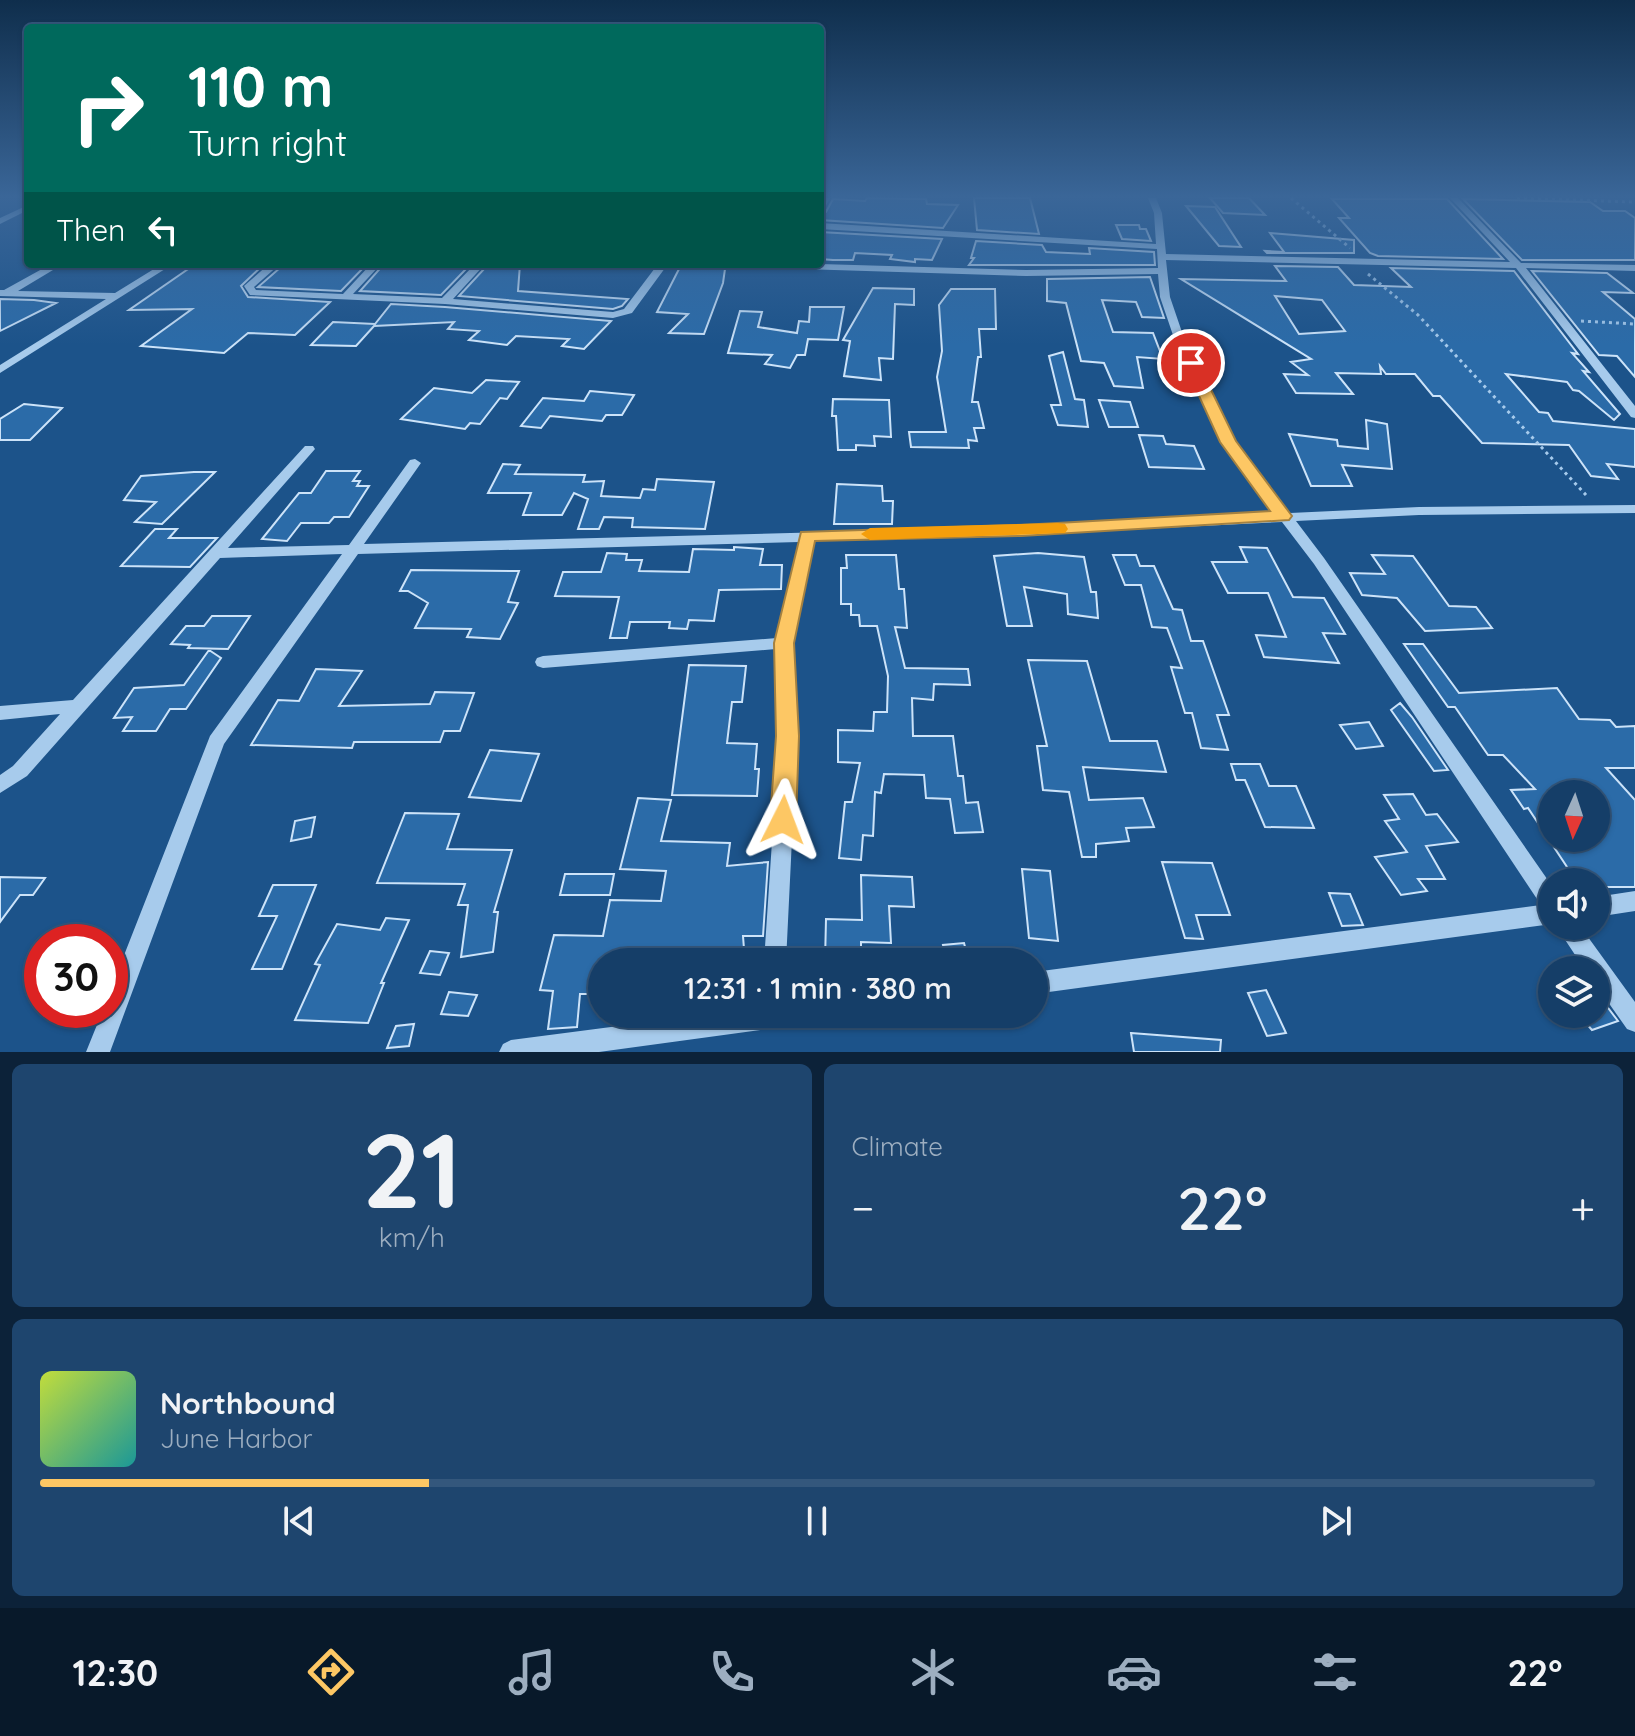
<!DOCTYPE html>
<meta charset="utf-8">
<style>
body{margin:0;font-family:Quicksand,sans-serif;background:#1e456e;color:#f1f3f6;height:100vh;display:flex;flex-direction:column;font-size:30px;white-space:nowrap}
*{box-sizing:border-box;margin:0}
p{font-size:26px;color:#9daec0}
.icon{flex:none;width:44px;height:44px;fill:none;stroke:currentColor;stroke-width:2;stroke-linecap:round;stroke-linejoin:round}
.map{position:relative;height:1052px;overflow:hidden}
.panel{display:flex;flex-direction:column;gap:12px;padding:12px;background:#0c2239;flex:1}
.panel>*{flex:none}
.guide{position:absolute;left:24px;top:24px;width:800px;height:244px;border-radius:8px;box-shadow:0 2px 6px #0004,0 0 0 2px #34577c;background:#00695c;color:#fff;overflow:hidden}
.needle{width:52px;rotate:183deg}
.controls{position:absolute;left:1538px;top:780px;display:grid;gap:16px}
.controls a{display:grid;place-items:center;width:72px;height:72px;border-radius:50%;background:#153e68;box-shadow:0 2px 6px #0004,0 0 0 2px #34577c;font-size:40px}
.speed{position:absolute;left:24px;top:924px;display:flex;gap:16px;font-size:40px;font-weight:700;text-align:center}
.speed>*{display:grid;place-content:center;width:104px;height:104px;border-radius:50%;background:#153e68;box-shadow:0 2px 6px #0004,0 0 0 2px #34577c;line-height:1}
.speed .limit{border:12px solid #d22;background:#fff;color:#111}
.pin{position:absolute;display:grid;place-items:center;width:68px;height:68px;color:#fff;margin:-34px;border:4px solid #fff;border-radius:50%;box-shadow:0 2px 8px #0007}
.me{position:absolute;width:88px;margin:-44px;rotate:3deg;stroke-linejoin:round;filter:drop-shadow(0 0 6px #0008)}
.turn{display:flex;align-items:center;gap:28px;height:168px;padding:0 32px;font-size:36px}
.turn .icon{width:104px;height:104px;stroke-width:2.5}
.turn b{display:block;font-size:56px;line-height:68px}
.then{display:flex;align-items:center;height:76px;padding:0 32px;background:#0003;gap:16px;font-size:30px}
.big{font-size:60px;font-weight:600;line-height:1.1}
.panel .widget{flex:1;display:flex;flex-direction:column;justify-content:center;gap:12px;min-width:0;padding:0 28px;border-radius:12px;background:#1e456e}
.panel .dial{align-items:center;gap:0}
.dial b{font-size:104px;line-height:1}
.song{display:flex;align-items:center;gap:24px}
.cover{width:96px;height:96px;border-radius:12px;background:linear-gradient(135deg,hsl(70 70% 55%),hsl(180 70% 35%))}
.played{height:8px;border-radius:4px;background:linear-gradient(90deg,#fdc764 25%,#34577c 25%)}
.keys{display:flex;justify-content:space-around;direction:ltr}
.heat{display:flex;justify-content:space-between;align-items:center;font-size:44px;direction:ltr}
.panel .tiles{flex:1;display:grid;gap:12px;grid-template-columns:1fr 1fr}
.widget:last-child{grid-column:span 2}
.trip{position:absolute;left:588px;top:948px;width:460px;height:80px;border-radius:40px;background:#153e68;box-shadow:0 2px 6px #0004,0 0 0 2px #34577c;font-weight:600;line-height:80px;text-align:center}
.menu{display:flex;height:128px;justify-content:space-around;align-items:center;background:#08192a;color:#9daec0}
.menu .icon{width:56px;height:56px}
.menu .selected{color:#fdc764}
.menu b{font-size:36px;color:#f1f3f6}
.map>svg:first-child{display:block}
.building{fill:#2b6ba8;stroke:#cce3f9;stroke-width:2;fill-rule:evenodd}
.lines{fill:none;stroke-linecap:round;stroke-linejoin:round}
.path{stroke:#a7cbec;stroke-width:3;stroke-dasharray:3 4;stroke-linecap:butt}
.minor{fill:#a7cbec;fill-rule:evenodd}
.route{fill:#fdc764;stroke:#a48141;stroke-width:2}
.slow{fill:#f59e0b}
</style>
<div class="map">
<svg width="1635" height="1052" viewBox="0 0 1635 1052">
<rect width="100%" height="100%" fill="#1c538a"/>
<path class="building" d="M867,198l59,1 1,5 31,1 -15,23 -123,-8v-6l6,-2 7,-13 32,2z
M974,198h56l9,36 -62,-4z
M1210,198h39l16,17 -42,-2z
M1332,199h115l56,60 -125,-3 -8,-3 -31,-35h10z
M1463,199l127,3 13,9h22l10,7v42h-113z
M1186,206l29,1 26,40 -22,-1z
M1116,225h23l1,4h6l5,12 -29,-2z
M820,232l122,7 -10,21 -17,-1v3l-25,-3 2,-4 -37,-2 -2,7h-20l-13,-1z
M1270,233l84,7v13h-87l-2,-2 19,1z
M976,241l66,4 4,7 44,2 -1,-6 65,4 1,13h-186l5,-7h-3z
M264,264l-23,22 7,11 82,5 -35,33 -47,-2 -24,20 -83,-7 51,-37 -63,1 65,-45z
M351,264h16l-26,27 -83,-4 23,-20 64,2z
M384,264h72l-4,5h14l-25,26 -81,-4z
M509,264h11l-2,27 110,8 -6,7 -9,3 -154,-13 25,-27h21z
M1275,266l63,1 16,18 57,2 -20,-19 123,3 64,83 -6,-1 17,19 -6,-1 37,43 -6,6 -35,-29 -6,-1 -6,-8 -61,-8 33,38 9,1 5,8 82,8v38l-28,-3 11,15 -27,-3 -22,-31 -87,-2 -42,-47h-7l-18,-22h-29l-6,-8 1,8 -45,-1 17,21 -57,-1 -12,-19 24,1 -17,-13 20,-3 -130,-80 105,2zM1275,296l47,4 23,31 -46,3z
M679,269h46l-2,14 -19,51 -35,-1 19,-19 -31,-2z
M1532,271l75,2 26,20 -30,-1 32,27v58l-18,-21 -18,-1z
M1150,277l14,41 -22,-1 -6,-15 -34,-2 11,32 40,1 10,26 -26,-2 6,31 -29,-2 -10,-23 -23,-2 -15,-58 -19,-2v-22z
M873,288l41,1v16l-19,-1 -2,55 -14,-1 2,22 -37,-4 6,-35 -7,-1z
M951,289h44l1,40h-17l2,28h-3l-6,45h6l6,26h-10l3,13 -9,-1 1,8 -58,-1 -2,-15h37l-9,-55 5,-26 -3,-46z
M0,299l34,1 22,3 -56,28z
M391,304l54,3 166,14 -27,28 -22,-3 7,-7 -53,-3 -9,9 -38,-5 10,-9 -31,-2 6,-7 -80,4 -18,20 -45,-1 22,-23 42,2z
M810,307h34l-6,33 -30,-1 -3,16h-8l-7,13 -25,-4 7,-9 -44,-2 12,-42 22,1 -4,15 39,6 2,-12 10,1z
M1063,352l12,47 9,1 4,27 -30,-2 -7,-20h10l-12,-49z
M486,380l33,2 -12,17 -7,-1 -20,26 -10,-1 -5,6 -64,-10 33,-31 38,5z
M590,391l44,4 -12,20h-16l-4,6 -52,-5 -9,12 -20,-2 22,-28 41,3z
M833,399l56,1 2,37 -17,-1 1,10 -19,-1v5h-18l-2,-34h-4z
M1099,400l31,2 8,25h-29z
M24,404l38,4 -32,32h-30v-21z
M1366,420l21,4 5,45 -50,-4 10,21h-41l-22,-52 48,6 1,6 30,3z
M1139,435l24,1 3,8 28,2 10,23 -55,-2z
M503,464l17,1 -5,9 70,1 -2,7 21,-1 -3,15 39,2 3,-9 12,1 2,-11 57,3 -9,47 -73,-2 1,-9 -29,-1 -5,12h-21l10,-30 -14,-6 -12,22h-39l8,-22h-43z
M326,471h34l-7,10h7l-3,5h12l-20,31h-15l-5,6h-28l-14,18 -25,-2 37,-46h12z
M194,472h21l-53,52 -27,-2 21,-20 -32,-2 17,-24z
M837,484l45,2 1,15h10l-1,23h-58z
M155,529h22l-8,9h48l-27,29 -69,-1z
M734,547l29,2 -3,16h22l-1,24 -62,1 -5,31 -25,-1 -2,9 -18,-1 1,-6h-40l-3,16h-17l9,-41 -64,-1 8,-24h38l6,-19 20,1 -1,6h16l-3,11 50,1 4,-23 41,1z
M1240,547l27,1 26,49 31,1 21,36 -22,-1 16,30 -75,-6 -8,-22 30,2 -18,-44h-40l-16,-31h35z
M1038,553l46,4 7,35h5l2,26 -30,-4 -1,-20 -43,-7 8,39h-25l-13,-70z
M846,555h50l3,34h5l3,39 -12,-1 10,41 63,1 2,16 -36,-1 -1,16 -21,-2 1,38h40l5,40h5l3,27 12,-1 5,30 -28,1 -5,-34 -24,-1 -2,-23 -40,-1 -3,19 -6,-1 -2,44 -10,-1 -2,25 -22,-2 6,-56h7l8,-39 -22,-1v-32l35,1 1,-19h13l1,-36 -11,-50h-17l-1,-11h-8v-11h-10v-36h6z
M1113,555h23l4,11h14l19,43 9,1 9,31h12l26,74h-12l11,35 -27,-2 -9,-35h-7l-14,-46 11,1 -15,-40 -15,-1 -11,-42h-16z
M1372,555l41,1 36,50 27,1 16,21 -67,3 -28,-33 -35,-3 -12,-22 35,1z
M411,570l108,1 -11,31 10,1 -18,36 -33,-2 4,-8 -56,-1 13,-25 -20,-12h-8z
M212,616h38l-22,33 -40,-1 2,-3 -19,-1 15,-18h18z
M1404,644h19l36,49 98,-5 22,31 31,1 6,7 19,-1v42h-29l29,32v87h-39v-5h-19l-49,-74 -4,1 -13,-19 24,-1 -32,-34h-15l-33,-48h-7zM1552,794h44v44h-44z
M209,650l12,8 -35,51h-16l-14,22h-33l9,-14 -18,1 20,-30 50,-3z
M1028,660l59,1 23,80h47l9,31 -83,-5 6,33 54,-2 11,29 -28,1 3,13 -33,3v13h-14l-13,-65 -26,-2 -6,-44h10z
M689,665l57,1 -4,36h-10l-5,41 30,1 -2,25h4l-2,27 -85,-1z
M316,669l46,2 -23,35 91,-2 5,-12 39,1 -14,38h-16l-4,11h-86l-2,6 -101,-3 27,-45 21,1z
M1400,703l12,14 36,53 -14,1 -43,-61z
M1369,722l14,24 -27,3 -16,-24z
M490,750l49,4 -18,47 -52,-4z
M1231,764h29l9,22h27l18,42 -49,-1 -20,-47h-9z
M1413,794l13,21 11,-1 21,28 -32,4 19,33h-27l9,12 -26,4 -26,-38 32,-5 -22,-31 14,-2 -15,-24z
M638,798l33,2 -10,41 69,2 -3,23 41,-4 -5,74h-20l2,26h-143v32h-22l-3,33 -29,2 5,-38 -13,-1 14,-55 49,1 7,-36 51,1 5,-30 -46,-2z
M405,813l54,1 -12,35 65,1 -18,62h4l-5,40 -32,5 7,-52h-10l7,-21 -88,-1z
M315,817l-4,20 -20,4 4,-20z
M1162,862l50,1 18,52h-34l7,24 -18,-1z
M1022,869l28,2 8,70 -29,-3z
M565,874h49l-4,21h-50z
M861,875l51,2 2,30 -25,-1 2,37 -30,-1v20h-36l1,-43 36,1z
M0,877l45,1 -12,17h-13l-20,27z
M273,885h43l-34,84h-30l25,-53h-18z
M1329,893l21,1 13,31 -21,1z
M386,918l23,2 -28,63h3l-16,40 -73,-3 25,-55 -5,-1 22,-40 43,6z
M964,943l5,19h-22l-4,-17z
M430,951l19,2 -9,22 -20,-2z
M1266,990l20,43 -19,3 -19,-43z
M449,992l28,3 -9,21 -27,-2z
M1596,992l22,29 -26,9 -14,-16h18z
M414,1024l-5,22 -22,2 9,-22z
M1131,1033l90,7 -1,12h-86z"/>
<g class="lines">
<path class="path" d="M1291,198l59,50
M1517,198l118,4
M1368,274l50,41 168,180
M1581,321l54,3"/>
<path class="minor" d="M822,198h8l-7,13h-3z
M1148,198h8l6,15 4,41 344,8 -60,-64h8l63,65 114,2v6l-109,-3 109,138v12l-4,-1 -115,-149 -350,-8 4,37 15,44 49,100 56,72 129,-6 216,-2v8l-216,2 -123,6 28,37 228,328v38l-518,70v-22l507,-67 -227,-341 -32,-42 -261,13 -208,6 -21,102 5,93 -11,226h-22l15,-226 -3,-87 -233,19 -6,-2 -2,-4 2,-4 6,-2 234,-18 22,-96 -441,12 -134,190 -114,308h-24l17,-42h7v-19l100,-255 132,-182 -122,4 -193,218 -27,17v-18l13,-9 47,-52 -60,6v-14l73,-6 232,-254h8l2,3 -87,99 121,-3 61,-85 5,-1 6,4 -57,81 657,-17 255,-13 -54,-72 -47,-101 -15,-44 -2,-23 -132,2 -287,-9 -5,-3h86l206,6 132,-2 -1,-19 -337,-20v-6l336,21 -2,-31z
M28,205v5l-28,14v-6z
M51,264h12l-45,27 97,2 47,-29h11l-173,109v-8l106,-66 -106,-3v-6h4z
M269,264h11l-26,23 2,3 87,4 28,-30h10l-28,30 89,4 33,-34h10l-32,35 160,13 11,-3 34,-45h10l-36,49 -19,5 -168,-14 -195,-9 -6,-9z
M1635,891v20l-39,6v-20z
M1556,926h24l55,76v30l-8,-3 -31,-44v-15h-11z
M711,1014h98l-3,8 -8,3 -199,27h-100l4,-8 8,-4z"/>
</g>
<linearGradient id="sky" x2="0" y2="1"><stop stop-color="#0f2e4c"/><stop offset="0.57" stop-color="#3a6698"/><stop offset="1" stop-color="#3a6698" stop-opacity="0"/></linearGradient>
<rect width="1635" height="345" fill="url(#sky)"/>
<path class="route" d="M1191,359l7,4 38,78 53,71 3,4 -3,4 -268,16 -206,5 -21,102 5,93 -3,84 -4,8 -9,3 -9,-3 -4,-8 6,-84 -2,-93 27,-111 220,-7 249,-14 -50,-69 -36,-79z"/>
<path class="slow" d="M1058,523l7,1 3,5 -3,4 -195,7 -9,-6 9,-6z"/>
</svg>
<div class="controls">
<a><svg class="needle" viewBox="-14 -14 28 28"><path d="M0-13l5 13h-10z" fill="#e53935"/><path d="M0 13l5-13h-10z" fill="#9daec0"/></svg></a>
<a><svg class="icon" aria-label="sound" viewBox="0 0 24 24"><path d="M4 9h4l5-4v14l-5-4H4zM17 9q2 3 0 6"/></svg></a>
<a><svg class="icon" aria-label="layers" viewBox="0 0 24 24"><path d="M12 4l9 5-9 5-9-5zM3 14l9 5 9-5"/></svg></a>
</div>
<div class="speed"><div class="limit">30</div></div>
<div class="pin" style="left:1191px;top:363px;background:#d93025"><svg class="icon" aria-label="arrive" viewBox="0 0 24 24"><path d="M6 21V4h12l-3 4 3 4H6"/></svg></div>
<svg class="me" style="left:783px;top:820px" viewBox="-20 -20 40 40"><path d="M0-17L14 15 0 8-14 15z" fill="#fdc764" stroke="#fff" stroke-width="4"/></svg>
<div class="trip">12:31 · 1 min · 380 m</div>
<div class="guide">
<div class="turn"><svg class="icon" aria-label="right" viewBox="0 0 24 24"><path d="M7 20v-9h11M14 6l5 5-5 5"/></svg><div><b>110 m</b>Turn right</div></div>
<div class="then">Then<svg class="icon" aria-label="left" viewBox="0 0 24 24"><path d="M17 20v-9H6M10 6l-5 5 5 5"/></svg></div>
</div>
</div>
<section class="panel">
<div class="tiles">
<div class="widget dial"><b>21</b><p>km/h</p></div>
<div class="widget"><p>Climate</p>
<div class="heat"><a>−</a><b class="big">22°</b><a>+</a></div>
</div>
<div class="widget">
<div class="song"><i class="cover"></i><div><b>Northbound</b><p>June Harbor</p></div></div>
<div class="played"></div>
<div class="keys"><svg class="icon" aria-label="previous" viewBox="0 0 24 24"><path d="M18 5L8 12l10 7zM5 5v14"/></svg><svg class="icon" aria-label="pause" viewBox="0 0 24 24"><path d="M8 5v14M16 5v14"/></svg><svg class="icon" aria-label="next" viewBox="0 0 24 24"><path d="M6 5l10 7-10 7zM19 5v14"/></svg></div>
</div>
</div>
</section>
<nav class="menu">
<b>12:30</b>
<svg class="icon selected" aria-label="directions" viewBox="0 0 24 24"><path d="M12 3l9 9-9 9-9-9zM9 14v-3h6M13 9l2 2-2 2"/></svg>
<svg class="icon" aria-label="music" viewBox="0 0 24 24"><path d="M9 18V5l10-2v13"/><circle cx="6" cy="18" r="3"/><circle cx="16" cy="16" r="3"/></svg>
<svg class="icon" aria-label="phone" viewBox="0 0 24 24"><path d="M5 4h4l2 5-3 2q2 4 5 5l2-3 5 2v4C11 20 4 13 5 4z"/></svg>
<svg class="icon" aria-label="climate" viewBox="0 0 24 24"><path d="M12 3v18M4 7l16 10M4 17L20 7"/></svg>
<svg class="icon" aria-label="car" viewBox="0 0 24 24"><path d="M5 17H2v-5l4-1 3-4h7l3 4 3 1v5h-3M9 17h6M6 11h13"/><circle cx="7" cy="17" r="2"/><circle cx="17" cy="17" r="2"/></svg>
<svg class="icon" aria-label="filters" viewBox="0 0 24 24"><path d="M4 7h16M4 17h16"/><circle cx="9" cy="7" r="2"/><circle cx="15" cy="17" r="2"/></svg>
<b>22°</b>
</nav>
